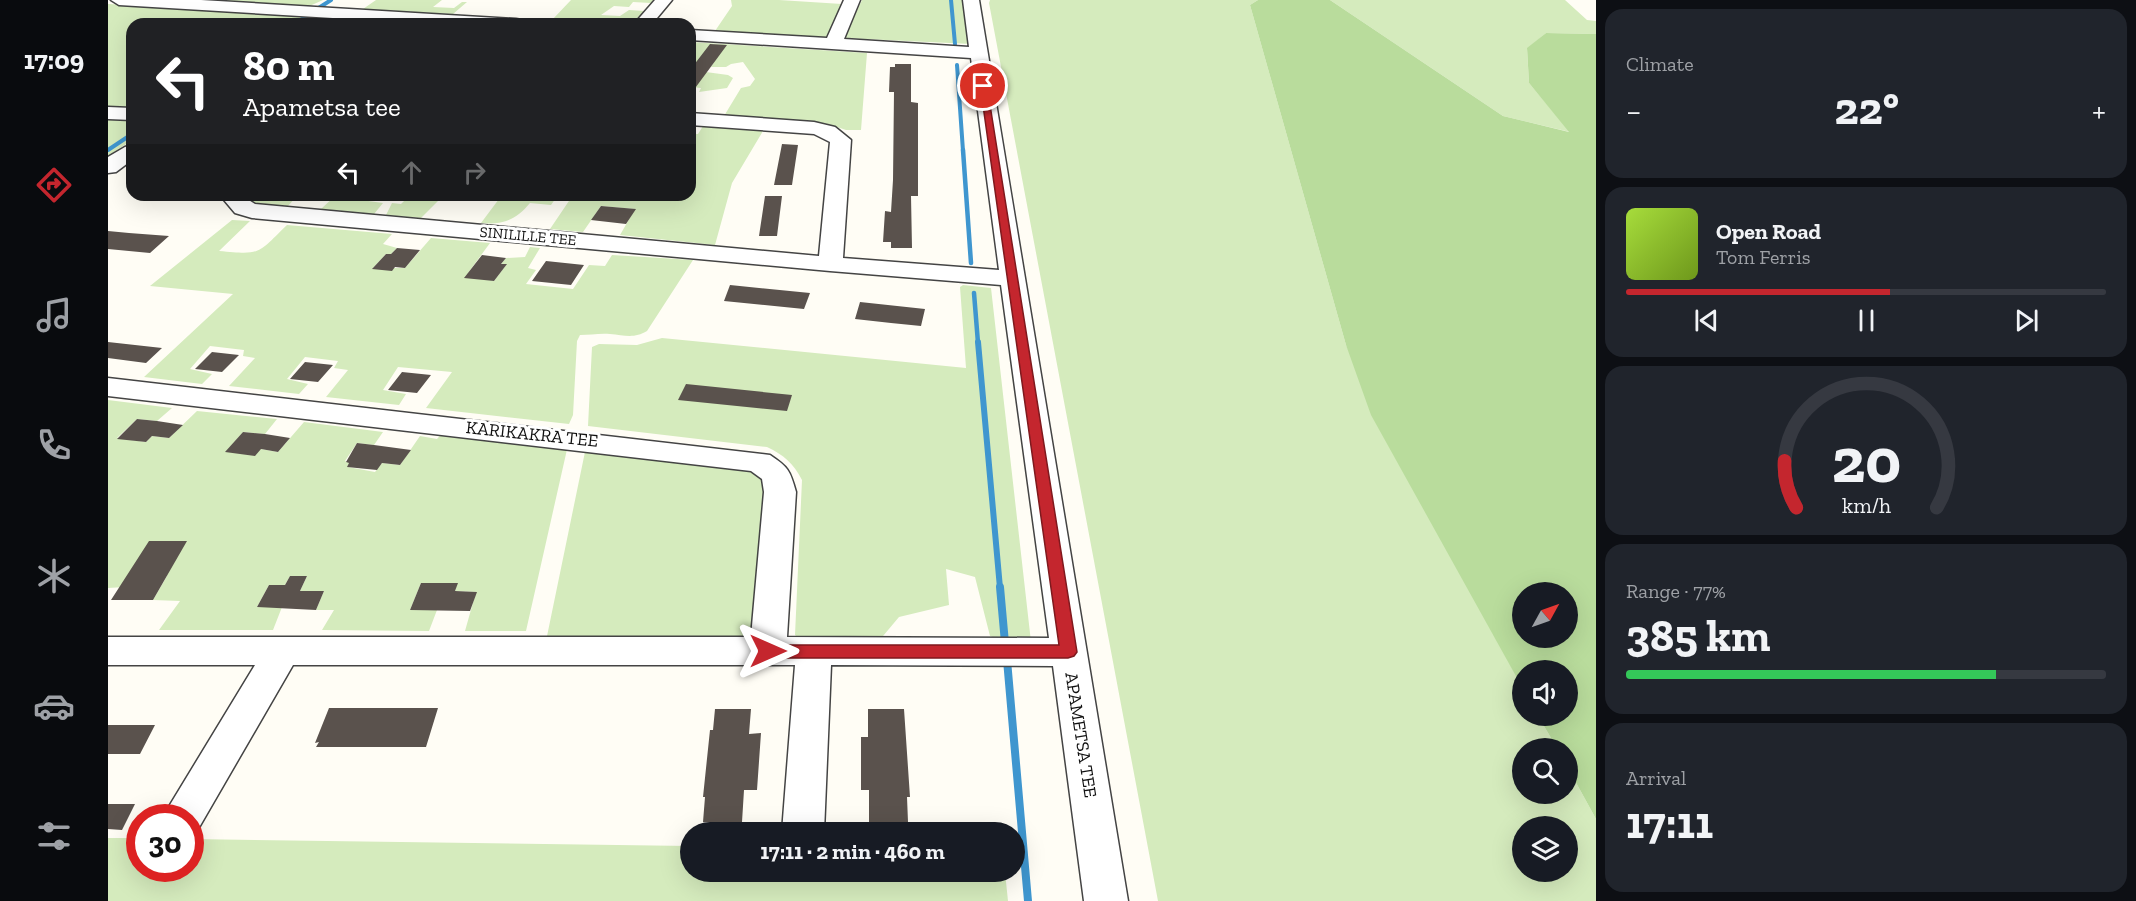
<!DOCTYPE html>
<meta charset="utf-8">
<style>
body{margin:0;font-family:"Zilla Slab",serif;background:#20242c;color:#f1f3f6;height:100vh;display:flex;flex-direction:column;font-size:22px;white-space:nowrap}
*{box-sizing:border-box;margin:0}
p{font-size:20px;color:#9ea1a6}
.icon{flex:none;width:33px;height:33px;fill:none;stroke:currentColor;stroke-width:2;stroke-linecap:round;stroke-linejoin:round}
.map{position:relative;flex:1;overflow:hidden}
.sheet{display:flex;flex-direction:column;gap:9px;padding:9px;background:#0d0f14;width:540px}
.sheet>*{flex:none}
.guide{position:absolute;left:18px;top:18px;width:570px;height:183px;border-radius:18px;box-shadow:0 6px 24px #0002;background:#202124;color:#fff;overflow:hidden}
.needle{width:39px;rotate:50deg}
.fabs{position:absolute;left:1404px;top:582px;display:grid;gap:12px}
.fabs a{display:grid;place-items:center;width:66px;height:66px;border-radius:50%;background:#171b24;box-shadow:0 6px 24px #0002;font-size:30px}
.speed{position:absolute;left:18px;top:804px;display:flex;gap:12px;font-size:30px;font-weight:700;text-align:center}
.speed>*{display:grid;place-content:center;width:78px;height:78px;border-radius:50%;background:#171b24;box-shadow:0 6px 24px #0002;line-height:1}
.speed .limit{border:9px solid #d22;background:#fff;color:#111}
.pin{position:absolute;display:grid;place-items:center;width:51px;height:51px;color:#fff;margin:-26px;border:3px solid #fff;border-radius:50%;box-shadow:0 2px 6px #0007}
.me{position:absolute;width:66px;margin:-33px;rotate:90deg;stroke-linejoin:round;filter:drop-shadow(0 0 4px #0008)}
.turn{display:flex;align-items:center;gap:21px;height:126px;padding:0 18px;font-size:27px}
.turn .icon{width:78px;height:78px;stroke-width:2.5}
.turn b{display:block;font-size:42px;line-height:51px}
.lanes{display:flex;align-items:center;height:57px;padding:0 18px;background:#0003;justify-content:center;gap:30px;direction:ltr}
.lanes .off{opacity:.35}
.big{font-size:45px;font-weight:700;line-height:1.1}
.sheet .tile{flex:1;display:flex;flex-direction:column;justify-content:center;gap:9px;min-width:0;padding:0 21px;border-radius:18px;background:#20242c}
.sheet .dial{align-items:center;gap:0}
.dial svg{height:156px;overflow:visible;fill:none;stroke:#363941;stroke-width:7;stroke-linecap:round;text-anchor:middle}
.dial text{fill:#f1f3f6;stroke:none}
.song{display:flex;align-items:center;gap:18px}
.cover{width:72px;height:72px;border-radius:9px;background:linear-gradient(135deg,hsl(80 70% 55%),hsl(80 70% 35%))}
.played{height:6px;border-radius:3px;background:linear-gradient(90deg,#c4262e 55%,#363941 55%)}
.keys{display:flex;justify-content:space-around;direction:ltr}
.heat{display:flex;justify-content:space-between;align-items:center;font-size:33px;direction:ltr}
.charge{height:9px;border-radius:4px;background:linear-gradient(90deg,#34c759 77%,#363941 0)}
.trip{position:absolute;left:572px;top:822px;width:345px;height:60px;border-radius:30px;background:#171b24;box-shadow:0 6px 24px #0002;font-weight:700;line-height:60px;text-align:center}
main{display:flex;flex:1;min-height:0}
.tab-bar{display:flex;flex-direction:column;width:108px;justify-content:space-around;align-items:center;background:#090b0e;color:#9ea1a6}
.tab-bar .icon{width:42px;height:42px}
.tab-bar .on{color:#c4262e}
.tab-bar b{font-size:27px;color:#f1f3f6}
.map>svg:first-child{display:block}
.green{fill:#d5ebbd;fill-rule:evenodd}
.forest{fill:#b9dc9c;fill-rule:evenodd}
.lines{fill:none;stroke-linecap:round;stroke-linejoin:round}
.stream-far3{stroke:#3f96cf;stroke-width:4}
.stream-far2{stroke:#3f96cf;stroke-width:4.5}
.stream-far1{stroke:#3f96cf;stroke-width:6}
.stream{stroke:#3f96cf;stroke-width:8}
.building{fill:#5a524d}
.minor-casing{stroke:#444;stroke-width:3}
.minor{fill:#fff;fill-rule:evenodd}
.route{fill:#c4262e;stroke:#7f191e;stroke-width:1.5}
.labels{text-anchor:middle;stroke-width:6;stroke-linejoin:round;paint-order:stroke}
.far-street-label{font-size:15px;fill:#111;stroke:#fff}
.street-label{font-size:18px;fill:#111;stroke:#fff}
</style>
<main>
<nav class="tab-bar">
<b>17:09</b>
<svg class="icon on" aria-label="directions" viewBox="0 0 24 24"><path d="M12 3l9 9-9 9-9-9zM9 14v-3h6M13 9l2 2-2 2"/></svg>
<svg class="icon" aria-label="music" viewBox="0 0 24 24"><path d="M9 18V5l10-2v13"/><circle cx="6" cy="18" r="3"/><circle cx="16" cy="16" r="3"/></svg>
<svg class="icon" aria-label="phone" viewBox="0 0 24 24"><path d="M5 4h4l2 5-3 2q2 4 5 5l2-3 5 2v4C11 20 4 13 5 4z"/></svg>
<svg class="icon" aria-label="climate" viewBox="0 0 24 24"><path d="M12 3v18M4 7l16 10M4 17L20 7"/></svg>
<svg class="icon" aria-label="car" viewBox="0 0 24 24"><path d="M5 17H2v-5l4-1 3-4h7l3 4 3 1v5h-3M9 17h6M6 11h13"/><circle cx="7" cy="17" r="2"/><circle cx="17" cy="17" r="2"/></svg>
<svg class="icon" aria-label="filters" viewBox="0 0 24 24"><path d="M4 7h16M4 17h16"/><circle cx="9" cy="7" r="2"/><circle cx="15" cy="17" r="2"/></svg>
</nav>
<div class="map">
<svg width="1488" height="901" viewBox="0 0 1488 901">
<rect width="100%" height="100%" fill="#fffdf5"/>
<path class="green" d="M78,0h137l-18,8z
M268,0h66l-9,7 21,1 8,-6h5l-14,12 -90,-5z
M463,0h83l-3,3 -18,-1 -4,5 -15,-1 -13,9 19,1 9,-6 15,1 -12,13 -80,-4z
M623,0h48l63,4 -16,34 -111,-7 17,-25z
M754,0h102l7,44 -128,-6z
M882,0h268l-8,5 96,340 176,342v29h16l19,32h-35v46h46v-26l28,51v82h-438l-169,-898zM1414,826h46v46h-46z
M1222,0h235l22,20 9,1v13l-50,-1 -19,16 2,34 41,49 -67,-16z
M0,4l207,10 1,6 -7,4h-177v84l-24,-1z
M582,42l177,11 -6,77h-15l-18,-6 -104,-8 17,-28 9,-2 5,-7 -12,-17 -12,2 -5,3h-15l3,-5 -23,8 37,5 5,3 -6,10 -28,4 2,-4 -11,-1z
M0,116l24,2v22l-24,16z
M595,126l60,5 -31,52 -17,62 -95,-10 15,-26 -34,-3 -18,26 -33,-3 23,-34h117v-61h8z
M142,195l46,2 -8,9 -34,-2z
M228,195h30l-5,5 22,3 -9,11 -53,-5z
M302,195h39l-7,2 -21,21 -35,-3 6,-12 9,1z
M394,195h56l-7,10 -21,-2c-14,17 -27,22 -49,20z
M124,220l18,1 -31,30c43,4 38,3 68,-26l105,9 -9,10 14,4 -6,6h-5l-13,14h32l26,-30 59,5 -22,30 26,8 12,-16 -5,-1 5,-6 19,-1 5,-10 10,1 -12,20 8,2 -10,14 47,5 16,-24 16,1 7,-11 81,5 -46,71c-13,8 -23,4 -37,3 -10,-1 -20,1 -30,1l-3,6 -4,74 -4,9 -143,-16 26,-36 -54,-5 -15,23 23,4 -7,11 -73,-8 22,-27 -14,-2 4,-7 -33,-4 -18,22 21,5 -9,10 -70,-8 26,-28 -12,-2 1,-6 -34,-4 -20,23 22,5 -10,10 -58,-7 89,-83 -83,-8z
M855,285l28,3 40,354 -19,2 -22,-8 -15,-59 -29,-8 3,36 -50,12 -21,25 -76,-1 -7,-6 7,-155c-9,-17 -18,-25 -35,-33l-179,-21 4,-79 7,-3 38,1 25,-7 304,30 -6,-81z
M0,400l64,8 -15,13 -20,-2 -20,19 29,4 6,-6 17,2 28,-27 80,8 -12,15 -22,-2 -17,20 35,-3 17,3 26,-30 79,10 -9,13 -17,-2 -12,18 4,2 -1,4 27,5 7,-9 18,2 20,-29 17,3 7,-8 124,14 -42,186h-61l11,-39 -21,-1 2,-8h-36l-11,27h27l-8,21 -107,-1 12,-20h-18l8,-19h-24l7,-15h-17l-5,9h-16l-12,22h25l-9,23h-114l21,-29 -27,-1 14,-24 -42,11 -17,1z
M478,447l167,23 14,14 -7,140 -12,13 -18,7 -184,-3z
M0,838h31l1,30h50l1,-29 499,7v26h315l3,29h-900z"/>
<path class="forest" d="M1150,0h72l173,116 66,16 -40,-49 -2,-35 19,-15 50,1v785l-28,-51v-20h-11l-19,-32h30v-46h-46v17l-151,-272 -25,-70 -96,-340zM1414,592h46v46h-46z"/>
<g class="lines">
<path class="stream-far3" d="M843,0l4,44
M209,9l14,-9
M187,24l13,-9
M849,65l6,86
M0,150l24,-16"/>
<path class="stream-far2" d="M855,150l8,113
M866,293l4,50"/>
<path class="stream-far1" d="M870,342l22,246"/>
<path class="stream" d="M892,587l5,56
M899,660l21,241"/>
</g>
<path class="building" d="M602,44l17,1 -37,50v-25z
M787,64h16v38l7,1v93h-7l1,52h-21v-6h-8l2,-31 6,1 2,-32 1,-88h-5l1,-25h5z
M674,144l16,1 -6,40h-18z
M657,196h17l-5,40h-18z
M493,206l35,3 -10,15 -35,-4z
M0,231l21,2 40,3 -19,17 -42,-4z
M289,248l23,2 -15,18 -10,-1 -3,4 -20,-2 14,-15h5z
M374,255l24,3 -5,6h6l-13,17 -30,-3z
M438,261l38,4 -13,20 -39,-4z
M622,285l80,8 -6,16 -80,-8z
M752,302l65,7 -4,17 -30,-3 -36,-4z
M0,342l54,6 -16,15 -38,-5z
M104,352l27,3 -17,17 -27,-3z
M197,362l28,3 -15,17 -28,-3z
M294,372l29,3 -14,18 -29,-3z
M578,384l106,11 -5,16 -109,-11z
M29,419l20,2 26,4 -14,13 -17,-2 -6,6 -29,-3z
M135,432l22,2 25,4 -12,14 -17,-3 -6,7 -30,-4z
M249,443l17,2 37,5 -11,15 -18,-2 -5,7 -30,-3 2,-4 -3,-1z
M41,541h38l-34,59h-42z
M182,576h17l-7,15h24l-8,19 -59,-3 12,-22h16z
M313,583h37l-3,8 22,1 -7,19 -60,-1z
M221,708h109l-12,39h-110l3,-5 -4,1z
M607,709h36l-2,25 12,-1 -4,57h-13l-2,32h-39l2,-25h-2l7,-67h3z
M760,709h36l6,88h-3l1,25h-39v-32h-8v-53h7z
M0,725h47l-15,29h-32z
M0,804h27l-13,26 -14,-1z"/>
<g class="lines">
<defs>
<path id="minor" d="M3,0h90l315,19 6,1 3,4h-93l-313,-19z
M547,0h17l-20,24h-18z
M736,0h16l-16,39 125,8 -6,-47h16l149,901h-44l-31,-235 -222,-1 -7,167h-42l13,-167h-502l-96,166 -7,2v-15h-28l93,-153h-147v-28h643l13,-145 -2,-13 -11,-8 -643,-75v-18l662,77c18,12 20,15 26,37l-9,145 262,1 -48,-353 -171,-14 -578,-53 -17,-5 -11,-13 2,-5h22l-1,4 8,5 564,52 11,-114 -16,-8 -124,-9v-12l124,9 21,5 16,13 -8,118 156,12 -28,-212 -281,-18v-10l137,8z
M0,107l24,1v12l-24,-1z
M24,145v15l-16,12 -8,1v-16l17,-10z"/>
</defs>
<use href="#minor" class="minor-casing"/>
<use href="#minor" class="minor"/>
</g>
<path class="route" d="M872,84l7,2 90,566 -3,4 -6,2h-300l-5,-2 -3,-5 3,-4 5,-2h291z"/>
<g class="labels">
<g class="far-street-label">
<text transform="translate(420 236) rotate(5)" y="5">SINILILLE TEE</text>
</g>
<g class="street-label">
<text transform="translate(424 434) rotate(6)" y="6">KARIKAKRA TEE</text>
<text transform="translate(973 735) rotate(81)" y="6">APAMETSA TEE</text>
</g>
</g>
</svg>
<div class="fabs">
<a><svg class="needle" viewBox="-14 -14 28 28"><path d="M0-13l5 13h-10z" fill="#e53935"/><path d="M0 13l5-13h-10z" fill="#9ea1a6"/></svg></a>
<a><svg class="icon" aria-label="sound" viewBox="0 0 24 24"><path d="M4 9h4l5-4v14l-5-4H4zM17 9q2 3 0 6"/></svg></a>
<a><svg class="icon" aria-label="search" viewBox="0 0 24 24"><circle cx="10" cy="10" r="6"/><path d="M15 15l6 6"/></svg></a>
<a><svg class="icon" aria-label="layers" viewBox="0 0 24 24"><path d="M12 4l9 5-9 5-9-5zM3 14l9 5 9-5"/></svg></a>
</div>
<div class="speed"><div class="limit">30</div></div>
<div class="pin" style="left:875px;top:86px;background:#d93025"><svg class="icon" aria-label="arrive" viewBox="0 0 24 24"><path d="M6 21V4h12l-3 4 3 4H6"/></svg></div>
<svg class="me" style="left:660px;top:651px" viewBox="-20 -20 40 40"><path d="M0-17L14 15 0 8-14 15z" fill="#c4262e" stroke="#fff" stroke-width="4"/></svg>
<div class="trip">17:11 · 2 min · 460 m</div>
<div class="guide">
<div class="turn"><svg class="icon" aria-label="left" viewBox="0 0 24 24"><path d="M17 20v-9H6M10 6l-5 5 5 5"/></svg><div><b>80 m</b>Apametsa tee</div></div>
<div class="lanes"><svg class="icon" aria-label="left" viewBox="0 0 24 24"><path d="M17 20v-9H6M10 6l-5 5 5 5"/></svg><svg class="icon off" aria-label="ahead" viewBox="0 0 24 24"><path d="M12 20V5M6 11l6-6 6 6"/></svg><svg class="icon off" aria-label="right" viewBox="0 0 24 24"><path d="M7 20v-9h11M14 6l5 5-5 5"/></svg></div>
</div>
</div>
<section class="sheet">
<div class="tile"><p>Climate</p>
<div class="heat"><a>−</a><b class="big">22°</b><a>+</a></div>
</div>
<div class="tile">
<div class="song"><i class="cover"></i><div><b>Open Road</b><p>Tom Ferris</p></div></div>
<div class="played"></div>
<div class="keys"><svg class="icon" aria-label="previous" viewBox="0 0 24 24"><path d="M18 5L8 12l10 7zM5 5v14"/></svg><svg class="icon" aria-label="pause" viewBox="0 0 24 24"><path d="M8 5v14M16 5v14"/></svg><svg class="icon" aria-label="next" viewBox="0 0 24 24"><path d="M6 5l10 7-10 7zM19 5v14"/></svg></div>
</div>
<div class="tile dial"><svg viewBox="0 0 100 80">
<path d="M14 69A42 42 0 1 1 86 69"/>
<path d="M14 69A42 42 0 0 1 8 45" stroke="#c4262e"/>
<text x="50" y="56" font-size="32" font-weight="700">20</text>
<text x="50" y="72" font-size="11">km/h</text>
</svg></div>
<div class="tile"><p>Range · 77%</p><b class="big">385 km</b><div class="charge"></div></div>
<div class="tile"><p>Arrival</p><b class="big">17:11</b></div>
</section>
</main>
